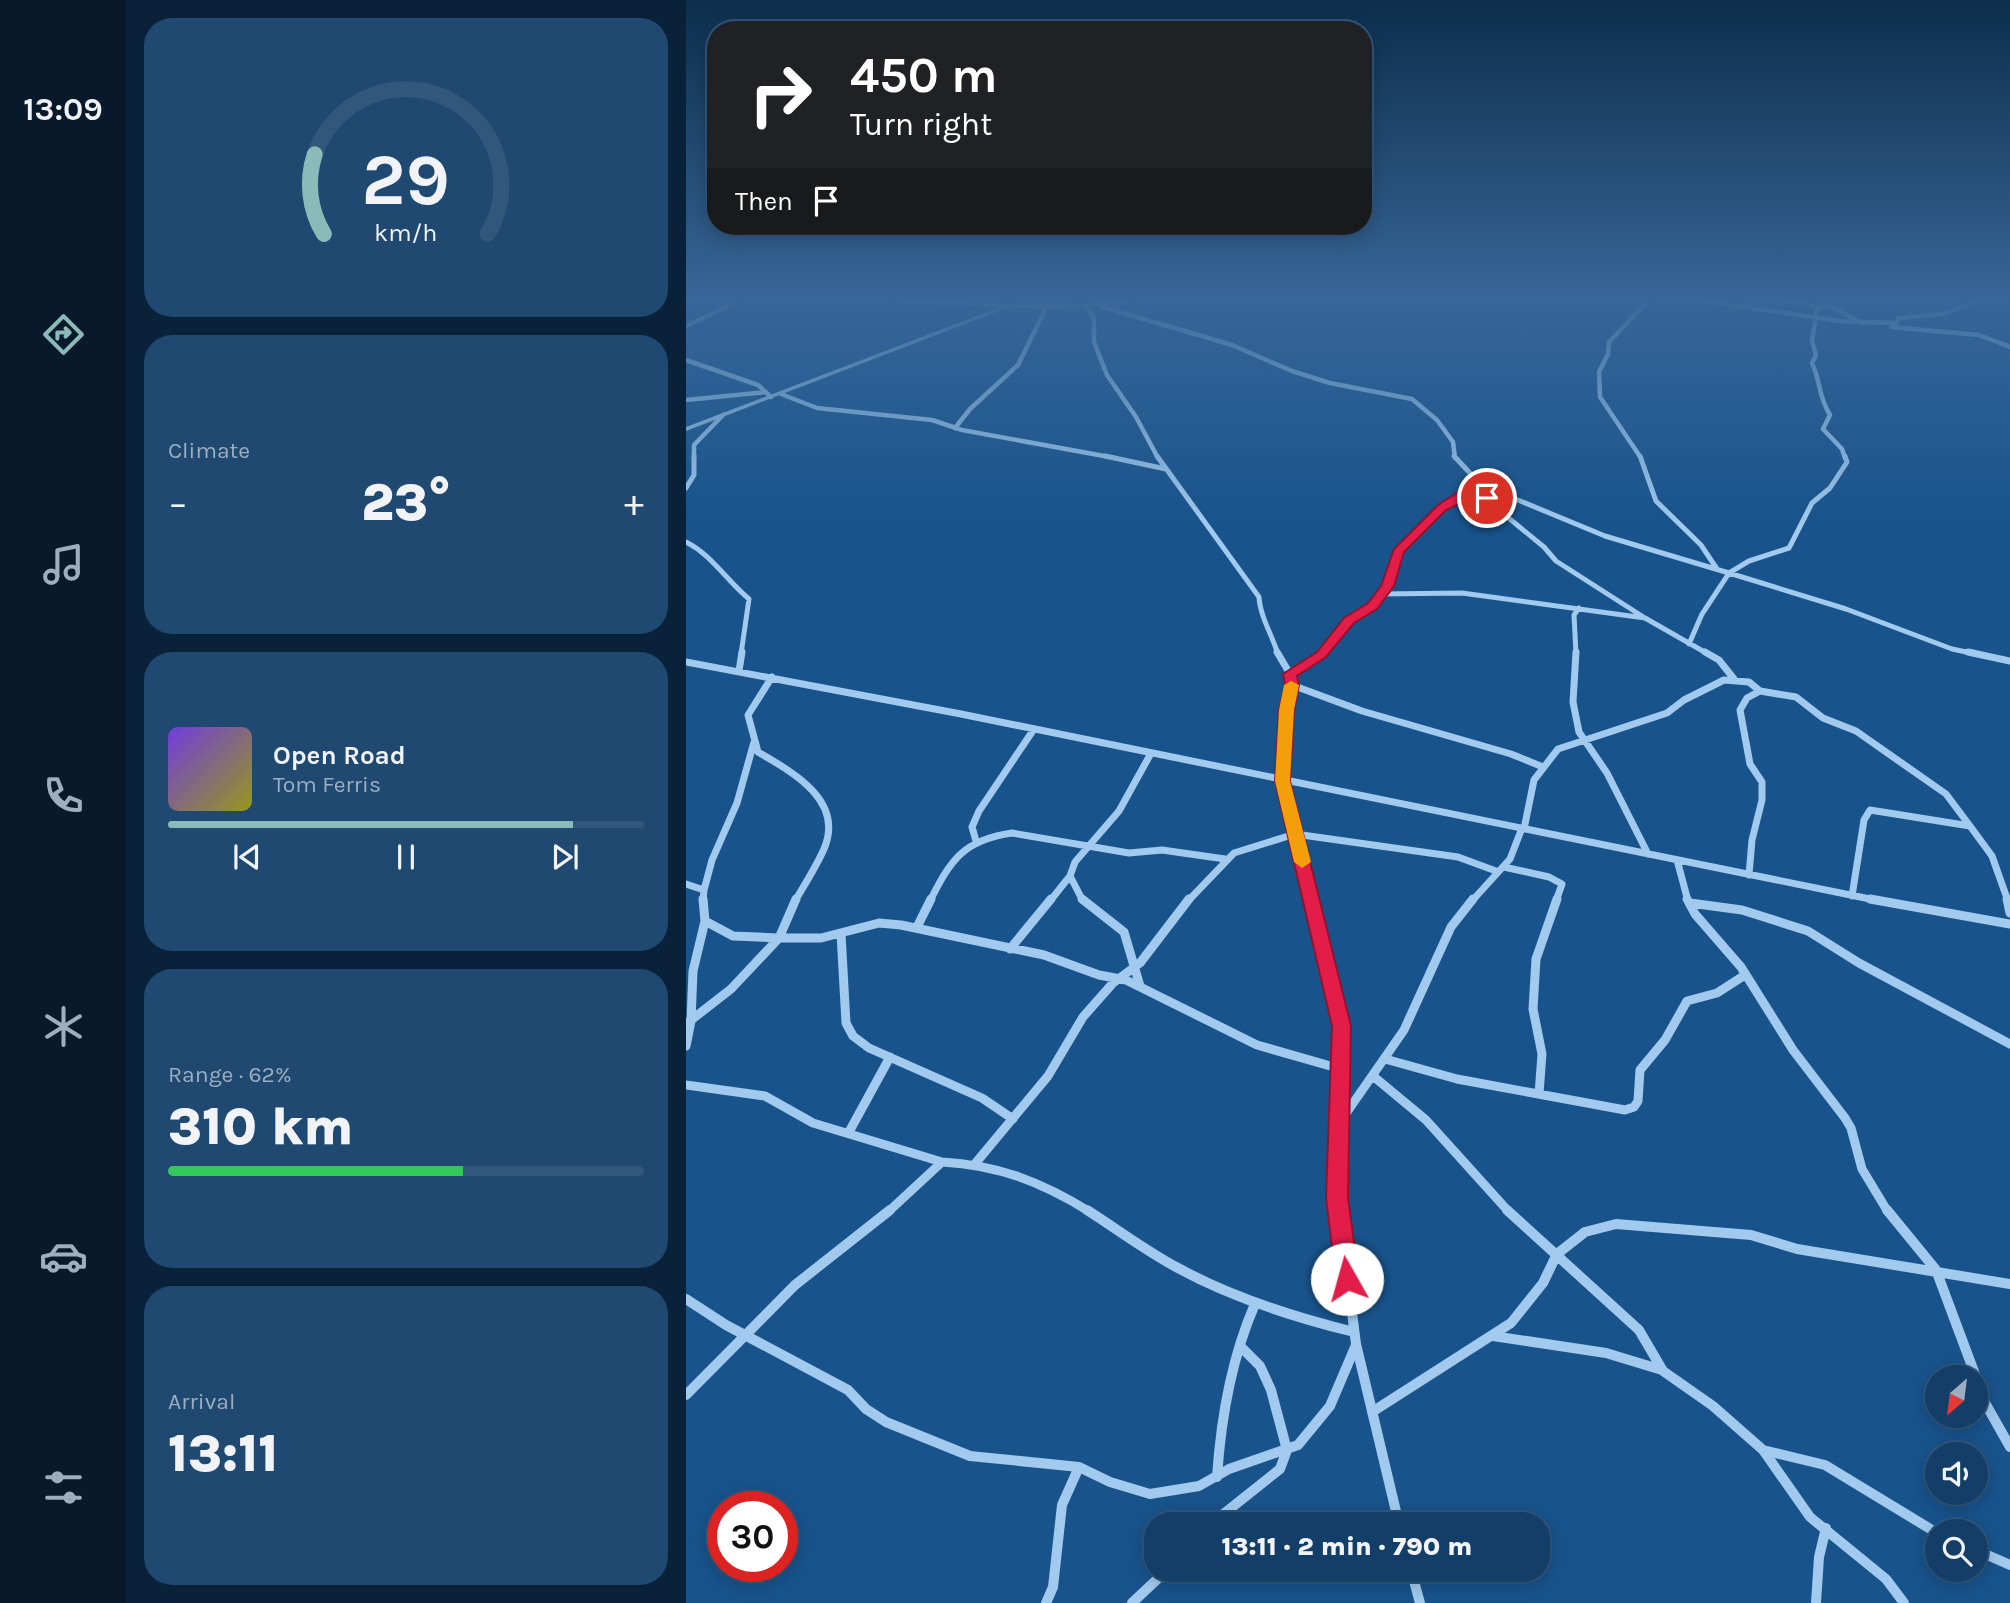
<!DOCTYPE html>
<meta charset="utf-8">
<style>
body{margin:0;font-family:Karla,sans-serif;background:#1f4971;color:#f1f3f6;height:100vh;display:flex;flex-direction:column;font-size:26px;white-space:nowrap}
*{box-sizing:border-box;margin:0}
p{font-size:23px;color:#9caec0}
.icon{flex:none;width:38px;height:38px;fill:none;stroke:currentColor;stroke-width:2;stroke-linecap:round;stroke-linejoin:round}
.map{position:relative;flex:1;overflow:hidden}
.side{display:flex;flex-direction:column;gap:18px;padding:18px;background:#0a2239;width:560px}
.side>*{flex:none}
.guide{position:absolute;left:21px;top:21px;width:665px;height:214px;border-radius:28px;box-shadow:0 4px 18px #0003,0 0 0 2px #31577c;background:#202124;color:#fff;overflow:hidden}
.needle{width:46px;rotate:208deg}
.buttons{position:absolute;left:1239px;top:1365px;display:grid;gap:14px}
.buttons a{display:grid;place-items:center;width:63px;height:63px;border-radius:50%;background:#123e68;box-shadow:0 4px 18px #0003,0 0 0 2px #31577c;font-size:35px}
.speed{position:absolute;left:21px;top:1491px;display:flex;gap:14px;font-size:35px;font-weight:700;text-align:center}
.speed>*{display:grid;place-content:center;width:91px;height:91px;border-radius:50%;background:#123e68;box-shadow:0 4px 18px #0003,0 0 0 2px #31577c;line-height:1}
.speed .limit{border:10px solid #d22;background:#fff;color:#111}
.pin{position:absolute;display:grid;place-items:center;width:60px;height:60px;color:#fff;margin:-30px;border:4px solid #fff;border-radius:50%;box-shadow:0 2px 7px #0007}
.me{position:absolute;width:77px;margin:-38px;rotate:353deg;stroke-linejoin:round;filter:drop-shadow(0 0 5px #0008)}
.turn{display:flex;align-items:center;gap:24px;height:147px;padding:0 28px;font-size:32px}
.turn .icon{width:91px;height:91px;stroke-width:2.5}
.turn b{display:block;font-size:49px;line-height:60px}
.then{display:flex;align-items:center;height:66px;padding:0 28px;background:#0003;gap:14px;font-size:26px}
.big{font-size:52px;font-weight:800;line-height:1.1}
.side .card{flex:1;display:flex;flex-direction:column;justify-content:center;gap:10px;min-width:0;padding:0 24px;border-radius:28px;background:#1f4971}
.side .dial{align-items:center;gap:0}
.dial svg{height:182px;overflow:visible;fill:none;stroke:#31577c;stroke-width:7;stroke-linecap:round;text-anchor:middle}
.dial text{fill:#f1f3f6;stroke:none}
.song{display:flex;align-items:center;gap:21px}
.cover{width:84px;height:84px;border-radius:10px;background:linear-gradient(135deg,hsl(260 70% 55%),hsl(60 70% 35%))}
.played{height:7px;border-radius:4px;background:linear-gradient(90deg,#8bbbb9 85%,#31577c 85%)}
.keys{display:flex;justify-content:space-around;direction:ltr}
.heat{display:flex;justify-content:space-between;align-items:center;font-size:38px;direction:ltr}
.charge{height:10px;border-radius:5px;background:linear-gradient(90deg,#34c759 62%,#31577c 0)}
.trip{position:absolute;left:458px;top:1512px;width:406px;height:70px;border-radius:28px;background:#123e68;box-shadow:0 4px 18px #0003,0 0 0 2px #31577c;font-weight:800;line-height:70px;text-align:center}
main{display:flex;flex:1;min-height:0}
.menu{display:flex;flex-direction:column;width:126px;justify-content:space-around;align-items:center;background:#07192a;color:#9caec0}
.menu .icon{width:49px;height:49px}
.menu .current{color:#8bbbb9}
.menu b{font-size:32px;color:#f1f3f6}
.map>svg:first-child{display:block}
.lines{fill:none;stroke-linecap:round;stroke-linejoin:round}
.minor-far4{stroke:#a1caee;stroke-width:4.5}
.minor-far3{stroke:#a1caee;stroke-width:5}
.minor-far2{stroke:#a1caee;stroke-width:7}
.minor-far1{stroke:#a1caee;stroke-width:9}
.minor{stroke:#a1caee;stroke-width:10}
.tertiary{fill:#a1caee;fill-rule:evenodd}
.route{fill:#e11d48;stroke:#92132f;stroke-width:2}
.slow{fill:#f59e0b}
</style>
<main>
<nav class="menu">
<b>13:09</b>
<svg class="icon current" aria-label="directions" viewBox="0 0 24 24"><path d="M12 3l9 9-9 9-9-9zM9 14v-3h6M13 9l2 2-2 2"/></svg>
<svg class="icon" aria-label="music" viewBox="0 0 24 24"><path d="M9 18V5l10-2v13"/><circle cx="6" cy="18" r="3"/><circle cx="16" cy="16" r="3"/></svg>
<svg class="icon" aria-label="phone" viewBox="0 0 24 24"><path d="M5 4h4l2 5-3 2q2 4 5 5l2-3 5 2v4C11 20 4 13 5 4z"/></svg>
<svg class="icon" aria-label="climate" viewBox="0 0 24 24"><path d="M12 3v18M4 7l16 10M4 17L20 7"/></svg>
<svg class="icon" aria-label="car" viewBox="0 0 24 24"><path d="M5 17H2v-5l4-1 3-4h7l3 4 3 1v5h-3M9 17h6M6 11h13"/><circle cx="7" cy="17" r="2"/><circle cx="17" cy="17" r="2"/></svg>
<svg class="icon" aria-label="filters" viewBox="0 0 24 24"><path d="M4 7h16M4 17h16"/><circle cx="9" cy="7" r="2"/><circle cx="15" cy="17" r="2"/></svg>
</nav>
<section class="side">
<div class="card dial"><svg viewBox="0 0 100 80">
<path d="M14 69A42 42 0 1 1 86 69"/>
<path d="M14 69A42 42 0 0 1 10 34" stroke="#8bbbb9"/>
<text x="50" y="56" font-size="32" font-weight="700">29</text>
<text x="50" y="72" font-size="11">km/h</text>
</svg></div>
<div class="card"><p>Climate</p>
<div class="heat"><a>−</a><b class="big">23°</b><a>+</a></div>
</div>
<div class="card">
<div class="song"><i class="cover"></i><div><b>Open Road</b><p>Tom Ferris</p></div></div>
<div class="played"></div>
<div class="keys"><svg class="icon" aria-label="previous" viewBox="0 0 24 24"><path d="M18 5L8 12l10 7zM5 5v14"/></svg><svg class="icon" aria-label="pause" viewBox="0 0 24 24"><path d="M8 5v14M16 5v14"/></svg><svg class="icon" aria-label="next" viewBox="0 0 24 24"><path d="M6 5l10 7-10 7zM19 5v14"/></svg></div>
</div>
<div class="card"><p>Range · 62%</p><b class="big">310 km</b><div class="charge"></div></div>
<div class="card"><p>Arrival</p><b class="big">13:11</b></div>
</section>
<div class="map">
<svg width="1324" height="1603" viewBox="0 0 1324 1603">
<rect width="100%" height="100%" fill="#18538b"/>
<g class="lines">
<path class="minor-far4" d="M210,301l160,6 76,-6
M1020,301l133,20 58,2 1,-5 44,-4 38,-13
M1096,301l53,7 27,15
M1142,301l-1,4 -10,3 -5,33 4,14 -4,8c9,19 6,33 18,52l-7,14 19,20 3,9
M414,306l132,39 60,26 38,12 82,16 25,21 16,22 2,16
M402,307l6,13v22l13,33 29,42 22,41
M0,326l53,-25
M1205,327l88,8 31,12
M0,360l72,25 13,12
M95,394l36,14 115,12 30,10 153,28
M0,400l80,-8
M269,428l15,-19 48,-44 29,-59
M8,458v-13l29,-30
M955,458l-41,-61 -1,-25 9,-18 1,-12 39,-41"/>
<path class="minor-far3" d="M419,456l61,13
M471,456l102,141c1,19 13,38 19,57
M768,456l29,31
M954,456l16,45 45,44 16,24
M0,488l8,-13v-19
M796,489l7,13 55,45 12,14 89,57
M0,542c26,13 40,38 63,57l-8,55
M696,594l80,-1 183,25 63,36
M1003,644l13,-30 27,-41 117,36 106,40 24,5
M635,654l28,-33 24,-15 15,-20 11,-35 25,-26 33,-27 27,-12 121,50 124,37 20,-12 40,-13 23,-45 18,-15 17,-26 -2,-6
M890,654l-2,-39 5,-7"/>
<path class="minor-far2" d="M591,652l13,22 2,11 -10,96 29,120
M890,652l-3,50 6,30 28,41 41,81
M1019,652l14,8 15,19
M1282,652l42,9
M0,662l275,52 919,187
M53,671l3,-19
M604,674l33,-22
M86,677l-24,38 10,37c34,20 87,48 66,97 -8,18 -19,35 -29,52
M606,685l70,26 149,43 32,13
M838,829l10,-49 24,-31 109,-36 17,-13 40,-20 25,2 11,9
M290,841l-4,-14 7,-16 55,-82
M991,860l11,41
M818,867l45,10 13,7 -6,17
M1063,875l3,-35 10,-40v-18l-12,-18 -10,-54 7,-12 13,-7 36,6 27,21 33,13 90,63 24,32
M384,876l13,25
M0,884l18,6 -1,11
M18,890l8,-30 25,-57 17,-61
M1166,896l12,-76 6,-10 100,16 22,30 16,45
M244,901c21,-42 34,-61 82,-68l117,20 33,-3 63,9
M364,901l20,-25 5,-14 44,-51 31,-56
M502,901l46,-48 61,-19 163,23 38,14
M786,901l38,-42 12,-31"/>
<path class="minor-far1" d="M17,899l2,22 28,15 46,2h42l58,-15 22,2 143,30 55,20 27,5 131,65 84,24
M396,899l42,33 16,54
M625,899l31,127 -3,186
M1001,899l8,15 46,53 52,83 52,68 6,10 11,41 26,43
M1184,899l140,25
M1321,899l3,14
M1004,903l52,7 66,21 51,32 151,81
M231,927l14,-28
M155,934l5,89 7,13 16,12 113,50 31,21
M324,949l41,-50
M0,1024l45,-35 48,-51 17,-39
M0,1046l5,-25 2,-50 12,-50
M699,1059l72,20 168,31 9,-3 4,-6 2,-31 25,-30 22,-39 30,-8 28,-18
M687,1076l53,44 83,92
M0,1085l79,11 48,27 129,39
M853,1094l3,-40 -9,-45 3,-50 21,-60
M654,1122l64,-92 47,-103 22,-28
M163,1132l41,-75
M288,1165l74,-89 35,-59 30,-34 27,-20 49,-64
M202,1212l54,-50c56,3 100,20 148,50"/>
<path class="minor" d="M401,1210c30,19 59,41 91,58 55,30 115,49 176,64
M653,1210l17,134 43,180
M821,1210l132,120 24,41 50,35 50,44 47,67 76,62 18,24
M1201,1210l49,60 40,107
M0,1299l40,26 122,65 18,19 20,13 84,34 109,11 31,15 40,12 49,-8 30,-17 69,-24 32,-39 26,-61
M807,1336l113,17 56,17
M1290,1378l8,23 26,46
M0,1395l109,-110 95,-75
M686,1412l139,-89 32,-40 14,-29 28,-22 31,-8 135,11 46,14 213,35
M1077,1450l62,15 112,68
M531,1477c4,-60 14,-118 38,-173
M525,1524l69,-55 7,-19 -16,-60 -11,-24 -20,-20
M1290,1550l34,15
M725,1570l9,33
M360,1603l7,-16 9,-82 17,-38
M446,1603l35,-33
M1130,1603l3,-46 7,-29"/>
<path class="tertiary" d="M330,301h9l-339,130v-4z"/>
</g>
<linearGradient id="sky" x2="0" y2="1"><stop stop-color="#0d2e4c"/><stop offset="0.57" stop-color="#376698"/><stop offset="1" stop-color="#376698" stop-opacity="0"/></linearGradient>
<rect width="1324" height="526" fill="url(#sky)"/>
<path class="route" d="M796,486l6,3 3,12h-8l-4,-7 -33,16 -42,42 -10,34 -17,23 -23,14 -28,34 -29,19 2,9 -5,25 -4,71 61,245 -3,172 11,81 -4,8 -8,3 -8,-3 -3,-8 -10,-81 6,-172 -57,-245 4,-71 6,-25 -2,-11 34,-22 27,-34 24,-15 13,-17 13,-37 44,-44 19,-12z"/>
<path class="slow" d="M605,681l8,4 -5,25 -4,71 21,81 -9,6 -8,-6 -19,-81 4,-71 5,-25z"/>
</svg>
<div class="buttons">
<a><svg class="needle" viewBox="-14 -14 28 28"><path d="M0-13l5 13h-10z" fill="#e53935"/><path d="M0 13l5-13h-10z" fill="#9caec0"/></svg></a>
<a><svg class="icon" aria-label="sound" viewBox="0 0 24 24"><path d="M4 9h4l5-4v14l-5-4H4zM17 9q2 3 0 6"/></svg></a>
<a><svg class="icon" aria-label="search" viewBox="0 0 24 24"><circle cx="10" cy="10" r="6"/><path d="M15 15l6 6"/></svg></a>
</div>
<div class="speed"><div class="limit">30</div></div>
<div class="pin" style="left:801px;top:498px;background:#d93025"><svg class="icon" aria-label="arrive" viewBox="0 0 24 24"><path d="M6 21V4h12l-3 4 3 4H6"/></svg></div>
<svg class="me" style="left:661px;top:1279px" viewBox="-20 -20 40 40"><circle r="19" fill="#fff"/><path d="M0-13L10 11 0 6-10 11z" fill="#e11d48"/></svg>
<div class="trip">13:11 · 2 min · 790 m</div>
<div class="guide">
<div class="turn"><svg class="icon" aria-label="right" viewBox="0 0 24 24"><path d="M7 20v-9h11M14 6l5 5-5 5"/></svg><div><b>450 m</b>Turn right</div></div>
<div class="then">Then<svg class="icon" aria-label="arrive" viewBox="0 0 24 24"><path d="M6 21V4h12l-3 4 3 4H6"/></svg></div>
</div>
</div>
</main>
